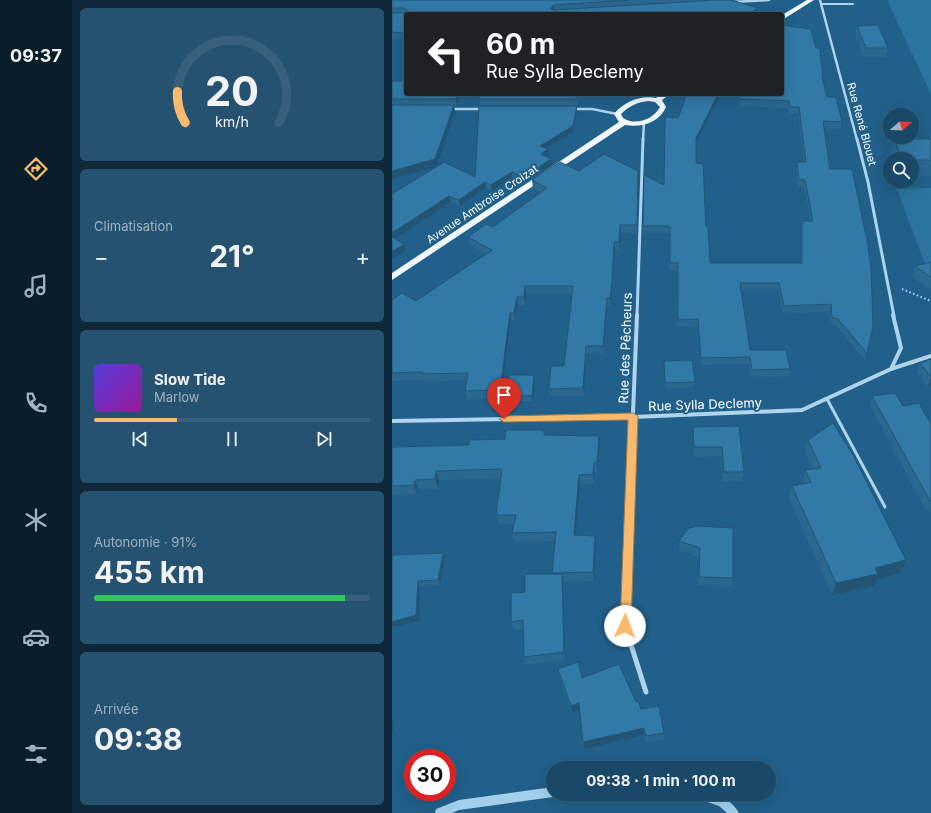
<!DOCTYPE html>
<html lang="fr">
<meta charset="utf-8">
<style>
body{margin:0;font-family:Inter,sans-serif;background:#265271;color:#f1f3f6;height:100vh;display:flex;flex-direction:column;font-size:15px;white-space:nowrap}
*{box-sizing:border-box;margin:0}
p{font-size:13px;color:#9fb2c0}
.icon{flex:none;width:22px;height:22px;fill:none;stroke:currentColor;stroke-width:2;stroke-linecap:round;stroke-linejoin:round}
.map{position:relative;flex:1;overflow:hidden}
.drawer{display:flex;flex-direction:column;gap:8px;padding:8px;background:#0e2839;width:320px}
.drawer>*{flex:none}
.banner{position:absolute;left:12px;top:12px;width:380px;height:84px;border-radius:4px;box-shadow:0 4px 16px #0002,0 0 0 1px #37607c;background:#202124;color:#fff;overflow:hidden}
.needle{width:26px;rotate:71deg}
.buttons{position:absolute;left:491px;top:108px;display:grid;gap:8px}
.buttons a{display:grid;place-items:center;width:36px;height:36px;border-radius:50%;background:#194868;box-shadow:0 4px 16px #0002,0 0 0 1px #37607c;font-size:20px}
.speed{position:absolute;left:12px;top:749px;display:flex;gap:8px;font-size:20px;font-weight:700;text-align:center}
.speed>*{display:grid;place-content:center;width:52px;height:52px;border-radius:50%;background:#194868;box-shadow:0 4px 16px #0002,0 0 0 1px #37607c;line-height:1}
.speed .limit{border:6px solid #d22;background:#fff;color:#111}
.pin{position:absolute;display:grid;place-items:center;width:34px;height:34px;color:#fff;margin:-41px -17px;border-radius:50% 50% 50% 0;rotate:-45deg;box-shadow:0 0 4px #0007}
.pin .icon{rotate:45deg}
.me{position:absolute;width:44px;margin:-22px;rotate:2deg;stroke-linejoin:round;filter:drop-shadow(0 0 3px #0008)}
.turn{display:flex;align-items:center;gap:14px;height:84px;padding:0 16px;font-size:18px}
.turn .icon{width:52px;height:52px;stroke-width:2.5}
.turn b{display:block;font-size:28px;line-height:34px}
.big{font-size:30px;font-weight:700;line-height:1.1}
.drawer .widget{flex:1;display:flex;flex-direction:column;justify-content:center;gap:6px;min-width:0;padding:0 14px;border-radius:6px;background:#265271}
.drawer .dial{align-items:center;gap:0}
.dial svg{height:104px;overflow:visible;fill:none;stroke:#37607c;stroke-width:7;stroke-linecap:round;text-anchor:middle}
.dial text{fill:#f1f3f6;stroke:none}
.song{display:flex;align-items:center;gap:12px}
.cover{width:48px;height:48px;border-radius:6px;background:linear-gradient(135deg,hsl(250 70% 55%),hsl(300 70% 35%))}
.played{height:4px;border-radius:2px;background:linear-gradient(90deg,#f7ba6f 30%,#37607c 30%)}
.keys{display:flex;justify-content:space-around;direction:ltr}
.heat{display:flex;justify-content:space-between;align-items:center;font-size:22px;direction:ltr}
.charge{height:6px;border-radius:3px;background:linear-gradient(90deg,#34c759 91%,#37607c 0)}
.trip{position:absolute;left:154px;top:761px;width:230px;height:40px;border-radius:20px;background:#194868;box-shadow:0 4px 16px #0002,0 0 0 1px #37607c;font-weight:700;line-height:40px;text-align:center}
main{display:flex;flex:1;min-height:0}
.menu{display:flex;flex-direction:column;width:72px;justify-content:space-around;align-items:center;background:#0a1d2a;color:#9fb2c0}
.menu .icon{width:28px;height:28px}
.menu .active{color:#f7ba6f}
.menu b{font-size:18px;color:#f1f3f6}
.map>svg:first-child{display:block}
.green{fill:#2b74a2}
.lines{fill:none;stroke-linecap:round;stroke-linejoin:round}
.stream{fill:#a2d0ec;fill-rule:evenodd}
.path{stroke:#aed3eb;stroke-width:2;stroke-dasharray:1.5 2.5;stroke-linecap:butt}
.lane-far1{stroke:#aed3eb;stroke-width:2}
.lane{stroke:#aed3eb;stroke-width:3}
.street-far3{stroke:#aed3eb;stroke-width:2.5}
.street-far2{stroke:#aed3eb;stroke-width:3}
.street-far1{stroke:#aed3eb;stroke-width:4}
.street{stroke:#aed3eb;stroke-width:5}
.primary{fill:#f2f9fe;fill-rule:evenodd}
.wall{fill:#2a6890}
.shaded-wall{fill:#225575}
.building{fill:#3179a7;stroke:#225575}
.route{fill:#f7ba6f;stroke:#a17948}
.labels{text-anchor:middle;stroke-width:4;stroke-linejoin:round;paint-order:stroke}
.far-street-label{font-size:11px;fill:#fff;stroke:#21608a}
.street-label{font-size:13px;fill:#fff;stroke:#21608a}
</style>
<main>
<nav class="menu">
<b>09:37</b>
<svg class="icon active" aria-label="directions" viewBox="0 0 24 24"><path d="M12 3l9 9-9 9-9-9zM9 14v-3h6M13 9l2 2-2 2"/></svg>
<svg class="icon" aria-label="music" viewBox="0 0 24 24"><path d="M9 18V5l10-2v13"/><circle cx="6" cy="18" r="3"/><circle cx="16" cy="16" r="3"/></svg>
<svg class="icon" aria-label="phone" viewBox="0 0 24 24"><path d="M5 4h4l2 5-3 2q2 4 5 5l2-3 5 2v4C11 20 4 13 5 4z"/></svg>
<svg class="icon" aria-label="climate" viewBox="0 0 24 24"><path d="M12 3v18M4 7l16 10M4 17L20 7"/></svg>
<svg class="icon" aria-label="car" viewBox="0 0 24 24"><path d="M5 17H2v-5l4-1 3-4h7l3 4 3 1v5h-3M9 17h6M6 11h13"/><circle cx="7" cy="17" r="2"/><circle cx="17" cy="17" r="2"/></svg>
<svg class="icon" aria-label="filters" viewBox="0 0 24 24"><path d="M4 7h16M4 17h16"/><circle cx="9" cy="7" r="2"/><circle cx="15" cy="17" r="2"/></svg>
</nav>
<section class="drawer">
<div class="widget dial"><svg viewBox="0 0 100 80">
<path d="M14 69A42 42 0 1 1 86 69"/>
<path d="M14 69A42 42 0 0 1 8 45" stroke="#f7ba6f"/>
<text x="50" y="56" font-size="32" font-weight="700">20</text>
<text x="50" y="72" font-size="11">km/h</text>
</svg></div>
<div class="widget"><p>Climatisation</p>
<div class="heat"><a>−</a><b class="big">21°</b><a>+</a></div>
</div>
<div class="widget">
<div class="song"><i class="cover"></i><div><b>Slow Tide</b><p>Marlow</p></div></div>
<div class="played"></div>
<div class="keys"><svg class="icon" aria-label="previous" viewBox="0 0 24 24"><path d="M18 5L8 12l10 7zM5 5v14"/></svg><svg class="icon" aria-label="pause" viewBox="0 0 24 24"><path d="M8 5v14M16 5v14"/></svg><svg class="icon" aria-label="next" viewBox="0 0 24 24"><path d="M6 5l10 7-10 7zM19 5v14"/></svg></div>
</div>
<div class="widget"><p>Autonomie · 91%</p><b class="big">455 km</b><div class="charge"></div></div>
<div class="widget"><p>Arrivée</p><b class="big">09:38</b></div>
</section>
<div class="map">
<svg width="539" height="813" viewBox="0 0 539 813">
<rect width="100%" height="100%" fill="#21608a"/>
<path class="green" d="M495,0h44v94z
M539,188v76h-6l-28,-75z"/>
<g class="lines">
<path class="stream" d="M161,787v7h4l-4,3 -94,13 -7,3h-17l1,-4 23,-9z
M299,794c15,0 28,-1 40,9 3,3 6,6 8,10h-12l-8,-7 -26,-9z"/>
<path class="path" d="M510,289l29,12"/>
<path class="lane-far1" d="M429,4h32"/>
<path class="lane" d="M435,399l58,108"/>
<path class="street-far3" d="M428,0l37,140
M340,2l37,-2
M58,109h34
M180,109h20l25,5
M251,140l1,-18"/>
<path class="street-far2" d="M465,139l11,43 26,134
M245,316l6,-177"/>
<path class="street-far1" d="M499,369l10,-21 -8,-33
M0,421l241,-4 169,-7 89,-41 40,-13
M236,536l9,-221"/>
<path class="street" d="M236,535l-3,91 21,66"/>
<path class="primary" d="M415,0h7l-32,20v-5z
M270,94h8l-8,6 4,7c-7,16 -25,21 -41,18l-233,155v-7l227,-151 -5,-8c10,-12 26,-19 42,-16zM257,101l6,1 5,5c-7,13 -25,19 -37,11l-2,-4c8,-8 16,-12 28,-13z"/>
</g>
<path class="wall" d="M0,0h339l27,8v6h-352v25h-14z
M465,26l31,22 -2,9h-22l-9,-23z
M0,81l14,13h54l-3,12h-3l1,6 -18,54 38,11 5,-71 -1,-7v-5h119v1l-22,1 1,3 1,7h-1v6l-4,20 -26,17 2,6 -2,2 4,2 1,6 -29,19 -11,-6 -20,13 -6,-3 -26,18 -9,-4 -56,37 9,5 2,6 -14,9v-65l44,-27 -44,12z
M431,81l4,16 15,25 -2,7h-16l6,40 37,184 -2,7 -29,-34 -5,-1 -1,-14 -47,3 -5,-24h-37l9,60 40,19 -2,7 -37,2 -2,-14 -48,1 -3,-38h-21l1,-57h-8v-37h-27v-7l21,-41 14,-67 18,-21 25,-3 -25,50v19l10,63 4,37h91v-35l1,-7h9l-7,-34h-6l-2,-18 1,-7h7l-6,-48h-9l-1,-6 -49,-2 -1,-12h44z
M539,130v46h-19v-17h-20l-2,-4 4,-16h35z
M187,171l60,8 -2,54h-16l-2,17h-4l-3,40 -1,16h-4l-4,48 -17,-1 -2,43h-34l-1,-7 15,-23 8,-72h-45l-2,11h-7l-3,16h-4l-10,77 -34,1 -2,-8 2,-11 -42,2 -1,-2 -32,1v-81l24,1 70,-47 -16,-9 -2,-8 25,-10 48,-35 -8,-4 -1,-8z
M539,262v28l-19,-13 3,-11z
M539,359v27l-3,1 -11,-15 3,-9z
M272,361l31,21 -1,5 -29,1z
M143,380l-2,21h-26l-1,-5z
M480,396l31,10 28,18v87l-5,-1 -56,-104z
M347,426l5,46 -2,9h-19l-1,-25 -28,1 -1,-21v-9z
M153,435l54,1 1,9 -3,27h-3v12h-14l-4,51 20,10 -2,36 -31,1 2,78 -39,5 -2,-8 -1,-28 -9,1 -3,-8 14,-30 27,-18 3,-33 -41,1 -2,-9 2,-9h-16l-2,-9 4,-36 -61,1 -1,9h-20l-1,5 -25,1v-48l77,-2 36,-6z
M416,440l93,133 -24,6 -3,7 -42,9 -43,-96 3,-13 11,-2 2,-14 8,-1 -8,-16z
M297,528l44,50 -1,9 -34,-2 1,-28 -20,-7v-9z
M0,555l53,3 -5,27 -20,1 -1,35 -26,6v-2z
M166,669l24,9 54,24 5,7 23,24v7l-18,3 -2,-8 -59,14 -5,-39 -8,3 -13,-36z"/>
<path class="shaded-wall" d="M161,5l1,6 -3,-2z
M366,8v6h-9z
M65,94h3l-3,12 -1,-7z
M326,94h3l-26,51 1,-7z
M62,105l1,7 -18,55 -45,12v-8z
M185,106v6l-4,20 -32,20 -1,-6z
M156,149l1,6 -7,5 -1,-6z
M159,159l1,6 -29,19v-6z
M246,171l1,8 -2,54v-8z
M120,172v6l-20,13 -1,-6z
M93,182l1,6 -26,18 -1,-6z
M57,196l2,6 -59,39v-8z
M228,225l1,8 -2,17v-8z
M222,242l1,8 -3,40 -1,16 -1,-8z
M12,244l2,6 -14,9v-7z
M133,286l2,8 -2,11 -1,-8z
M125,297l1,8 -3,16 -1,-8z
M215,298v8l-4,48v-8z
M118,313l1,8 -10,77 -1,-8z
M194,346v7l-2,43 -1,-8z
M142,375l1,5 -2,21 -1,-5z
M539,377v9l-3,1z
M207,436l1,9 -3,27v-10z
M202,463v21l-1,-10z
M44,471l3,9 -1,9 -3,-10z
M187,475l1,9 -5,60 -1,-9z
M23,480l3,9 -1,5 -3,-9z
M203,536l1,9 -2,36 -1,-9z
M51,553l2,5 -5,27 -2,-5z
M514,560l-5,13 -24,6 -3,7 -42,9 4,-12 39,-15z
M170,574l1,8 2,78 -1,-8z
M26,581l2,5 -1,35 -26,6 -1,-2v-3z
M187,703l1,7 -8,3 -1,-7z
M0,718l2,12 -2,1z
M252,728v7l-59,14 -2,-7z"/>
<path class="building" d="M0,0h237l-76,5 -2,4 3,1 160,-10h17l27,8 -9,6h-343v19l-14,-1v-19h13l2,-3 -2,-2h-13z
M390,25l29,4 5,19h4l3,33 4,16h9l6,25 -19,-1 7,48h22l16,76 3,24 2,57 -6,27 -30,-35h-5l-1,-14 -47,2 -5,-23h-39l10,67h36l4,19 -38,1 -2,-13 -49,1 -3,-39 -20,1v-57h-8v-37h-27l1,-51 20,10 1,-68 13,1 9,-24 9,3 4,-3h18l-22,44v25l7,1 3,62h2l2,37h92v-42h11l-8,-41h-6l-2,-18h9l-7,-55h-9l-1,-6 -50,-2v-5h43z
M486,25l10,23h-22l-9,-22z
M14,71v23h51l-1,5h-64v-18h9z
M87,94h96l2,5h-98z
M0,105h62l-19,54 -43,12z
M87,106h98l-4,20 -33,20 8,3 -7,5 10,5 -28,19 -11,-6 -21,13 -6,-3 -26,18 -10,-4 -57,37v-39l52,-32 31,15z
M502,139h37v21h-19v-1h-10z
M212,154l34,17 -1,54h-17l-1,17h-5l-2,41 -2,15h-3l-4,48h-17l-3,42 -34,1 2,-23h13l9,-80h-48l-1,11h-7l-3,16h-4l-10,77 -35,1 3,-18 -46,1 1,-2 -31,1v-73l10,-7 14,8 76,-51 -24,-13 18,-13 7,3 54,-39 -15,-8 28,-18 19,9z
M0,237l12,7 -12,8z
M539,262v15l-16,-11z
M539,359v18l-11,-14z
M300,360l3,22 -30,1 -1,-22z
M117,375h25l-2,21h-26z
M503,393l8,13 16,-3 12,21v77h-1l-58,-105z
M441,423l19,30 54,107 -31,8 3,6 -42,9 -44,-97 19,-4 -6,-12 16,-2 -13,-28z
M347,426l5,46h-20l-2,-25h-28l-1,-20z
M114,430h38v5l55,1 -2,26 -3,1 -1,11 -14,1 -5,60 21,1 -2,36 -41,1 4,-41 -44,1 4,-18h-20l6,-46 -66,2 -1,8 -20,1 -1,5 -22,1v-39l77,-2 1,-5 35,-1z
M305,526l36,2v50l-34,-1 1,-29 -21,-7 10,-13z
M51,553l-5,27 -20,1 -2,34 -24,7v-67z
M133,574h37l2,78 -40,5 -1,-37 -12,2v-29l14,-1z
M186,662l4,16 37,-14 17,38 2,-1 3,8 18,-3 5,27 -18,3 -2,-8 -61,14 -4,-39 -8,3 -13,-37z"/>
<path class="route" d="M241,413l5,3 -7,210 -2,3 -4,2 -4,-2 -1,-3 8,-206 -124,2 -5,-3 5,-3z"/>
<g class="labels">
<g class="far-street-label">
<text transform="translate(470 124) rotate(75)" y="4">Rue René Blouet</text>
<text transform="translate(90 204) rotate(-34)" y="4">Avenue Ambroise Croizat</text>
</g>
<g class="street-label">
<text transform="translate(233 348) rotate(-88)" y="5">Rue des Pêcheurs</text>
<text transform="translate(313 404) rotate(-2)" y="5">Rue Sylla Declemy</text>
</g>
</g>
</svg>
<div class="buttons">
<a><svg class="needle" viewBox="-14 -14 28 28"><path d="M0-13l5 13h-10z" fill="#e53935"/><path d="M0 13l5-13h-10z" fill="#9fb2c0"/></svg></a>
<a><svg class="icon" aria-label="search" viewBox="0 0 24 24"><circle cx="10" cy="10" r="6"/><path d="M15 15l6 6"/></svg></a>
</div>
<div class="speed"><div class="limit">30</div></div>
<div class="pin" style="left:112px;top:419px;background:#d93025"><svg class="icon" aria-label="arrive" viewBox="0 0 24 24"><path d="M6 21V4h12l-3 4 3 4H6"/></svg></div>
<svg class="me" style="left:233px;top:626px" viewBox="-20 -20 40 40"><circle r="19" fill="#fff"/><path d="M0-13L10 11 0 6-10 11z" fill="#f7ba6f"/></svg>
<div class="trip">09:38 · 1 min · 100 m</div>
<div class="banner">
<div class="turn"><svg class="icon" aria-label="left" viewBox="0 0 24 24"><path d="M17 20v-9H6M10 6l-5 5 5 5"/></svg><div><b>60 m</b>Rue Sylla Declemy</div></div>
</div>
</div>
</main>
